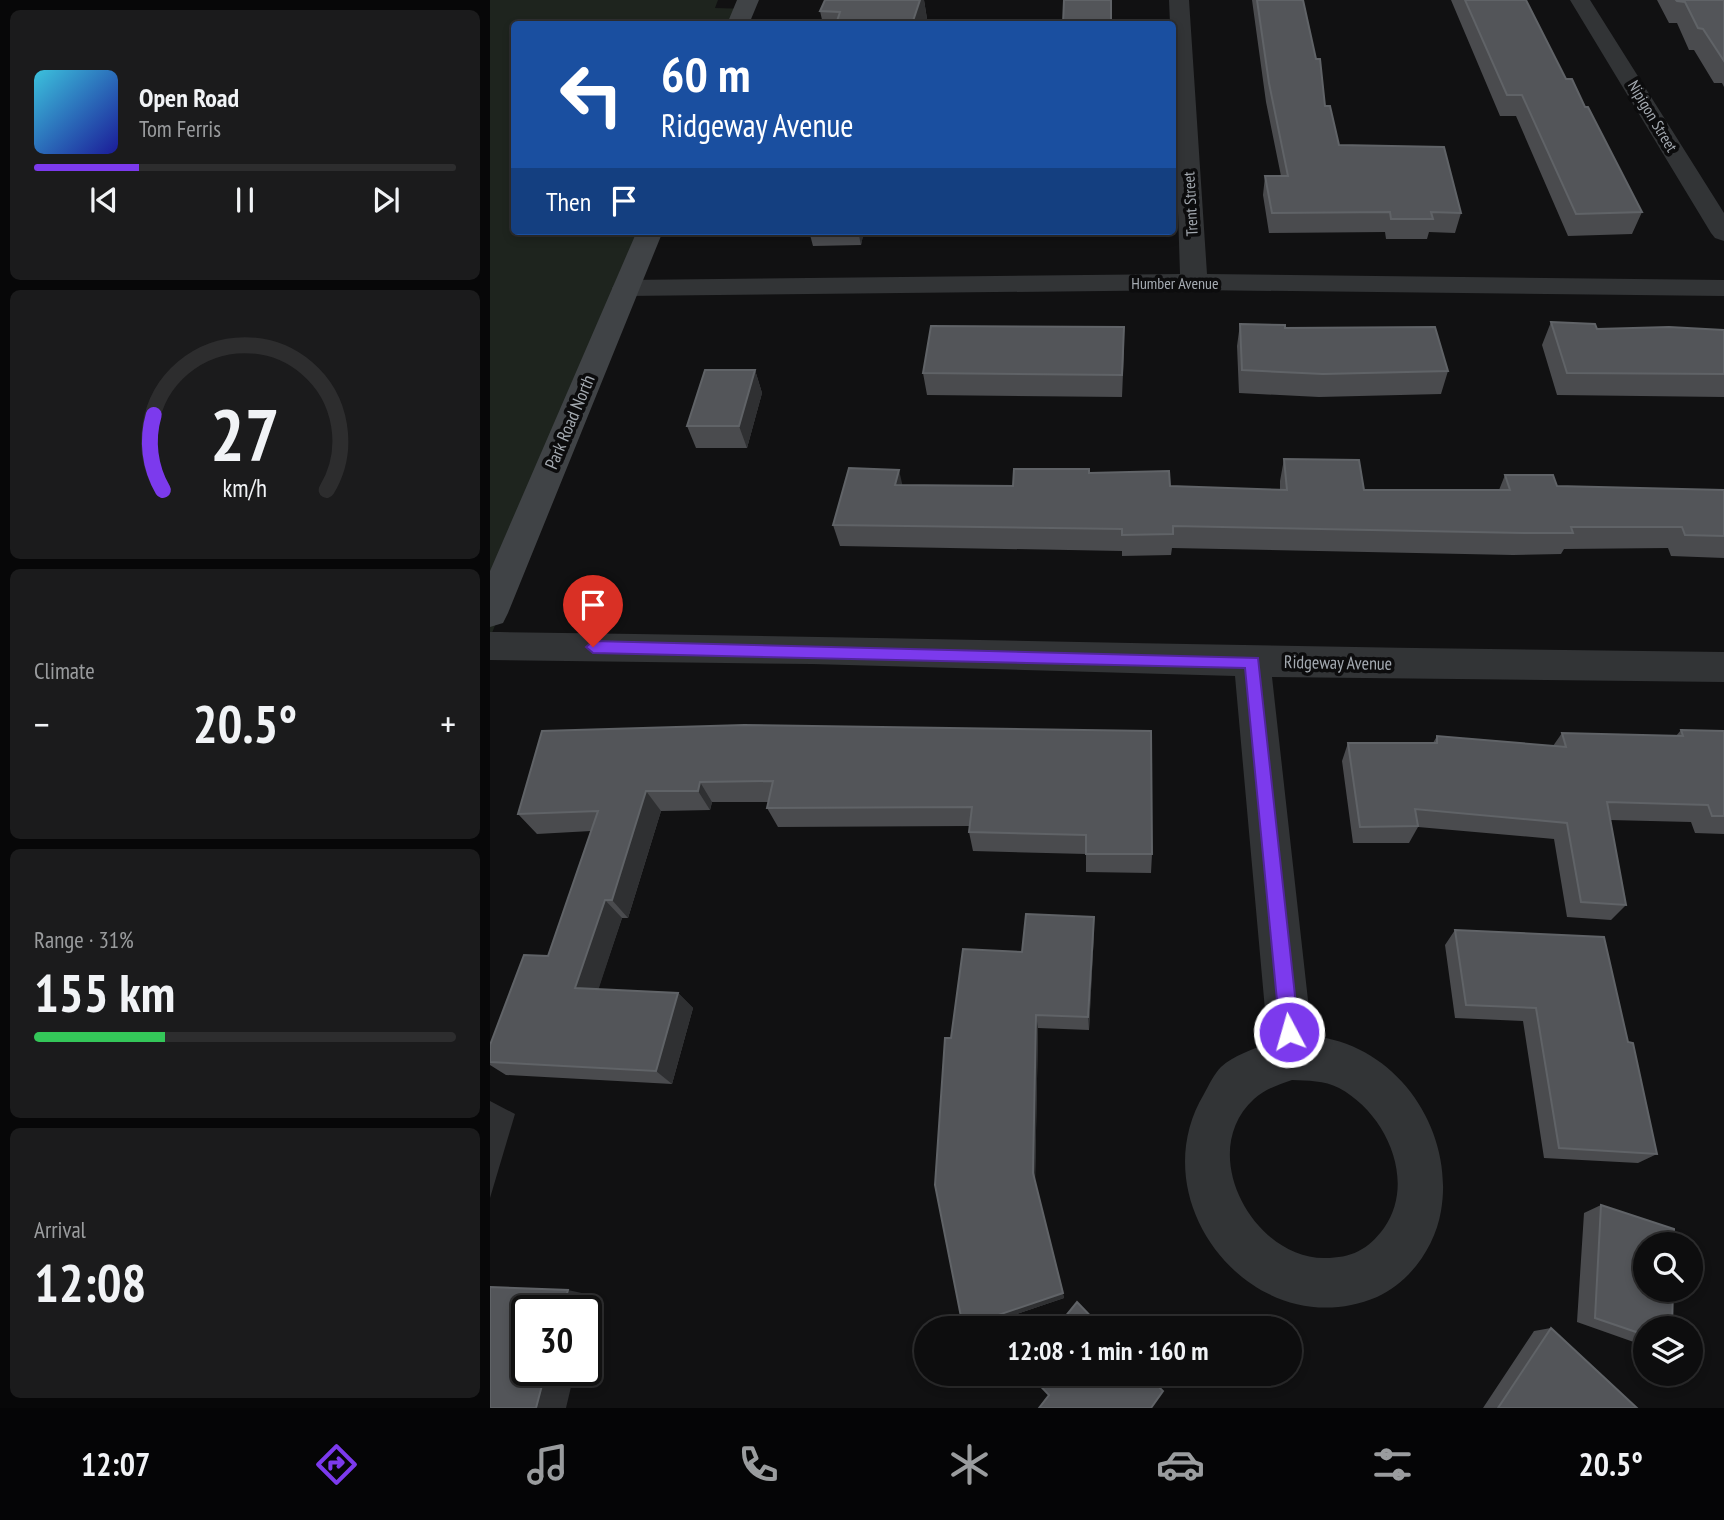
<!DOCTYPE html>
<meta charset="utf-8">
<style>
body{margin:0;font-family:"PT Sans Narrow",sans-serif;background:#1b1b1c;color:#f1f3f6;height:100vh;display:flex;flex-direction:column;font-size:26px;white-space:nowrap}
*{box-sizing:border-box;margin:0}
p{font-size:23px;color:#9a9c9e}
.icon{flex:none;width:38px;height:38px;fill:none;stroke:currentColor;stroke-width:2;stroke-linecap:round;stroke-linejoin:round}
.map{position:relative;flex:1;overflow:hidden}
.panel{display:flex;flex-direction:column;gap:10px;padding:10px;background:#070708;width:490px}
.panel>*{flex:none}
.guide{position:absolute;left:21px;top:21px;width:665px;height:214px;border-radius:7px;box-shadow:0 4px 10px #0003,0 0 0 2px #2d2d2e;background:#1a4fa0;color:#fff;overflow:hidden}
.fabs{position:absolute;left:1143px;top:1232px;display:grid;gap:14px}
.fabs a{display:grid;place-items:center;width:70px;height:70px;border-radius:50%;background:#0d0d0e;box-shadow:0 4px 10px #0003,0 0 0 2px #2d2d2e;font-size:35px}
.speed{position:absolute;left:21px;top:1295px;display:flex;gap:14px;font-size:35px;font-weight:700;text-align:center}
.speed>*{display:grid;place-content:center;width:91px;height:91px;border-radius:50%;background:#0d0d0e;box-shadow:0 4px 10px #0003,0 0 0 2px #2d2d2e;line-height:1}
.speed .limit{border:4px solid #111;border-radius:10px;background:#fff;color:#111}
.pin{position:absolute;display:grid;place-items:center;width:60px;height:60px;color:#fff;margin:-72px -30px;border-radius:50% 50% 50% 0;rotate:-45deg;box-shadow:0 0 7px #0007}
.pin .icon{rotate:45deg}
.me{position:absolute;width:77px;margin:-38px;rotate:354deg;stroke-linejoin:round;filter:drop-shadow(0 0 5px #0008)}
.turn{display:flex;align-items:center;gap:24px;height:147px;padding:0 35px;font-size:32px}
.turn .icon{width:91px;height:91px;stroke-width:2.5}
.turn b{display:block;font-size:49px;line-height:60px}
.then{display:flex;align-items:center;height:66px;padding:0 35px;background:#0003;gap:14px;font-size:26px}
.big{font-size:52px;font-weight:600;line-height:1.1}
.panel .widget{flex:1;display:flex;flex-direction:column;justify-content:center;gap:10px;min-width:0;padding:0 24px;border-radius:10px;background:#1b1b1c}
.panel .dial{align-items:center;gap:0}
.dial svg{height:182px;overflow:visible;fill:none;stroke:#2d2d2e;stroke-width:7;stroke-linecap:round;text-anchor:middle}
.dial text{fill:#f1f3f6;stroke:none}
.song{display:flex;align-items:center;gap:21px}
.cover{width:84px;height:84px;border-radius:10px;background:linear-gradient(135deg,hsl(190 70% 55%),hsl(240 70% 35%))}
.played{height:7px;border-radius:4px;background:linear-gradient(90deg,#7c3aed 25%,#2d2d2e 25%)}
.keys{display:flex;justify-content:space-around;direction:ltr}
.heat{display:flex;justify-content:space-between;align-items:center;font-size:38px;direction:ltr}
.charge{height:10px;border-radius:5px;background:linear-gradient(90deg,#34c759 31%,#2d2d2e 0)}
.trip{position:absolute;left:424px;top:1316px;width:388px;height:70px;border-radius:35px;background:#0d0d0e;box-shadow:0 4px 10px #0003,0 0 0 2px #2d2d2e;font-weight:600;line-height:70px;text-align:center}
.menu{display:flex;height:112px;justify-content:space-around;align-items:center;background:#050506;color:#9a9c9e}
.menu .icon{width:49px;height:49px}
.menu .on{color:#7c3aed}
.menu b{font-size:32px;color:#f1f3f6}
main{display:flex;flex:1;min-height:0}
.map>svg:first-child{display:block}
.green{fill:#1e241e}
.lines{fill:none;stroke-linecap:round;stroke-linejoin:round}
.street{fill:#323436;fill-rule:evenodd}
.secondary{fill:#404346;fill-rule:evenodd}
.wall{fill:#4a4b4e}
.shaded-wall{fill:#2f3032}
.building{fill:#535559;stroke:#606367;stroke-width:2}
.route{fill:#7c3aed;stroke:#51269a;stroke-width:2}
.labels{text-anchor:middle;stroke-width:7;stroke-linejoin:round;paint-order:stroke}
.far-street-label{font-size:16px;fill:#a4aab1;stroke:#0c0c0d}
.street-label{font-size:18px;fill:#a4aab1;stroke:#0c0c0d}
</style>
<main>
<section class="panel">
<div class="widget">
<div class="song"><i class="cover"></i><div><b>Open Road</b><p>Tom Ferris</p></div></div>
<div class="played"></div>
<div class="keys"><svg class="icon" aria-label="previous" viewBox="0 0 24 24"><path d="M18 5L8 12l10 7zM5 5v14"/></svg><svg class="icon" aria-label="pause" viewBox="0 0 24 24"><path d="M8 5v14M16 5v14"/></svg><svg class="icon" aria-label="next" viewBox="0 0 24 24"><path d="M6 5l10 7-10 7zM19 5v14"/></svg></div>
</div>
<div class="widget dial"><svg viewBox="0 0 100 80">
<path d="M14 69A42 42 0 1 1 86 69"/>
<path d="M14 69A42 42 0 0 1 10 36" stroke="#7c3aed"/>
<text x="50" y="56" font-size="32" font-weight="700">27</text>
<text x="50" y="72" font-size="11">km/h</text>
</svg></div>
<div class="widget"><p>Climate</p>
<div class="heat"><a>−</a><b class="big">20.5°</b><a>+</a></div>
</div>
<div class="widget"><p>Range · 31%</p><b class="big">155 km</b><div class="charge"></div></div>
<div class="widget"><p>Arrival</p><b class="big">12:08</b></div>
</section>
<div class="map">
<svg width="1234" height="1408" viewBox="0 0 1234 1408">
<rect width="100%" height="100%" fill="#111112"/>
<path class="green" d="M0,0h228l-3,8 34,1 -7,15h-228v207h137l-161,407z"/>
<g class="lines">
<path class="street" d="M679,0h20l18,274 517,6v16l-530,-6 -568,6 -10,-2 -4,-6 4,-6 10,-2 554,-6 -8,-250h-2z
M1080,0h20l134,213v28l-9,-3 -4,-5z
M0,632c411,5 823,16 1234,20v30l-452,-5 40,359c85,8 143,94 129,175 -6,36 -31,71 -64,86 -121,51 -239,-93 -173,-203 5,-9 10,-20 17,-27 13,-12 31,-17 47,-24l-33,-367 -423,-12 -322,-4zM802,1080c16,1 32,0 47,8 47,25 78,93 45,140 -16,22 -33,30 -59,30 -71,1 -130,-105 -71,-159 11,-10 24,-14 38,-19z"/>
<path class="secondary" d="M247,0h22l-10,24h-22z
M147,231h26l-155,382 -5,10 -13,4v-56z"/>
</g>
<path class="wall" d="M335,0h99l3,19 -2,5h-102l-3,-13z
M762,0h51l22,106 14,39 122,68 -6,20 -26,-1 -2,7h-41l-1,-7 -116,1 -6,-38 2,-19h16l-15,-74z
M961,0h75l40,79 19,28 57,105 -10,22 -64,2 -52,-120h-16z
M1167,0h67v87l-2,-4h-8l-20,-33h-5l-12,-27h-8z
M319,231h55l-3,14 -48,1z
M492,231h144v4z
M1061,322l46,7 127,1v67l-167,-2 -15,-50z
M750,324l45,4 163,43 -7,23 -122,3 -80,-4 -2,-47z
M634,349l-2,48 -195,-2 -4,-22z
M265,370l7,23 -15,55h-51l-9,-22z
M794,459l80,31h135l6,-15 52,11 167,4v68l-53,-2 -3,-8 -104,1 -3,5 -48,1 -341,-7 -1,7 -49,1v-5l-282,-5 -7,-21 69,-40 111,1 76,-13 81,13 110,4v-9z
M254,725l408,129 -1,19 -65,-1v-18l-113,-3 -4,-19v-6l-191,1 -11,-19 2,-6h-57l-2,8 -49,1 -33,107h-6l-24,71 80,4 15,15 -21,76 -166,-9 -16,-10v-20l58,-89 43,-125 -54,3 -19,-20z
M1191,730l43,1v103l-29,-1 -4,-11 -81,-2 16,85 -15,15 -44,-3 -13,-78 -136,-12 -9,16h-56l-11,-82 6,-18h85l4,-7 116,10 9,-13 114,3z
M604,917v15l-5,98 -51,-2 -3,154 29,116 -89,30h-10l-14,-290 71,-86z
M965,930l173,112 29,112 -19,9 -94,-5 -21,-137 -68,-3 -10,-73z
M1111,1205l44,123v18l-68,-24 7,-109z
M1061,1328l86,80h-154l51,-77z"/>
<path class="shaded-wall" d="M430,0h4l3,19 -2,5h-13z
M368,231h6l-3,14z
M265,370l7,23 -15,55 -8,-22z
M409,470l5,22 -9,-7z
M210,782l12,20 -2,8 -12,-19z
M156,791l15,20 -33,107 -16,-18z
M115,900l17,18 -28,85 -19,-15z
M604,917v15l-5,98 -1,-13z
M188,993l15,15 -21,76 -16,-13z
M546,1015l2,13 -3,154 29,116 -89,30h-10l-2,-1 70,-154z
M0,1101l25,13 -25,84z
M78,1290l27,6 -9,32v-17h-24z
M56,1370h29l-9,38h-30z"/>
<path class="building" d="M335,0h95l-8,24h-76l4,-12 -20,-1z
M574,0h47v24h-48z
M767,0h46l13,59h4l5,47h5l9,39 105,2 17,66 -30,-1 2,7h-42l-1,-7 -118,1 -7,-37h23l-19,-93z
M975,0h61l40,79h6l13,28h3l54,105 -66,2 -54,-119h-15z
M1186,0h48v61l-21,-32 -5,-1 -13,-26 -8,-1z
M1061,322l44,2 2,5 72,-2 55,3v44l-157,-1z
M750,324l45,1v3l150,-1 13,44 -125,3 -81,-4z
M441,326l193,1 -2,48 -199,-2z
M215,370h50l-16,56h-52z
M794,459l75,1 5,30h146l-5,-15h48l4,11 167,4v46l-39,-1 -3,-8h-111l2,6h-50l-350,-7v8l-51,1v-6l-289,-4 16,-57 50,2 -4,15 118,1 1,-17h75v4l80,-2 1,15 117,4z
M254,725l407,6 1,123h-66v-19l-117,-3 3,-25 -205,1 6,-27 -73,1 -2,9h-52l-34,109h-7l-30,88 103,5 -22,78 -166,-9v-17l34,-90 24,1 50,-145 -80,3 24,-83z
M1191,730l43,1v85h-12l-4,-11 -101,-3 19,103 -45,-3 -14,-79 -152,-14 3,17 -58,1 -12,-84h89v-7l129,11 -4,-14 121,3z
M536,914l68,3 -6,100 -52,-2 -3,158 30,120 -100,34 -28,-142 10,-147h6l12,-89 59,3z
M965,930l149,7 24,105 5,1 24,111 -98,-6 -23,-140 -70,-3z
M1111,1205l73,24v15h-29v46h28l-1,38h-27v7l-50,-17z
M0,1287l78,3 -6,21h-35v59h19l-10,38h-46z
M587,1302l25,26h-46z
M1061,1328l86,80h-139z
M539,1374h117l17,17 -12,17h-112l10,-13z"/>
<path class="route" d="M103,641l665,17 41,374 -3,6 -7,3 -7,-3 -2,-6 -35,-364 -652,-15 -7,-6z"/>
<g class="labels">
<g class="far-street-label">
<text transform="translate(1163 116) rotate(59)" y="6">Nipigon Street</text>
<text transform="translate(700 204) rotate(-93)" y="6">Trent Street</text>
<text x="685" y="289">Humber Avenue</text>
</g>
<g class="street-label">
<text transform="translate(80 422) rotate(-67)" y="6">Park Road North</text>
<text transform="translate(848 663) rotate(1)" y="6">Ridgeway Avenue</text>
</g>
</g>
</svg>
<div class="fabs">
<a><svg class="icon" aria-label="search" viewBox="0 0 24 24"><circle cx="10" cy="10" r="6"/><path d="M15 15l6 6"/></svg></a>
<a><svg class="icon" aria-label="layers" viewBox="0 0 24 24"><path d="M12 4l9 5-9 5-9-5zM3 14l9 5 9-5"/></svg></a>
</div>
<div class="speed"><div class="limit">30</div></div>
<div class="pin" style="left:103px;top:647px;background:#d93025"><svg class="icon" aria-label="arrive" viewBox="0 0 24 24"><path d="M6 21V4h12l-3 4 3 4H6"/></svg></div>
<svg class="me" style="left:799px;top:1032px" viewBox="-20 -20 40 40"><circle r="17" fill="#7c3aed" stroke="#fff" stroke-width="3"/><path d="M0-11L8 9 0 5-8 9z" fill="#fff"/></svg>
<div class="trip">12:08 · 1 min · 160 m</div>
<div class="guide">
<div class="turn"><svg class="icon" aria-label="left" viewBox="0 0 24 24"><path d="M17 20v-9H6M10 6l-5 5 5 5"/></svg><div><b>60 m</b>Ridgeway Avenue</div></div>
<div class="then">Then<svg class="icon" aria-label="arrive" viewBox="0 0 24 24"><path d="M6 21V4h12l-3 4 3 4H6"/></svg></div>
</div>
</div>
</main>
<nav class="menu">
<b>12:07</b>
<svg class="icon on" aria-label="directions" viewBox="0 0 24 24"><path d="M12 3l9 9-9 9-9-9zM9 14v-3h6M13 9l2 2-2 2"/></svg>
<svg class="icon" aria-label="music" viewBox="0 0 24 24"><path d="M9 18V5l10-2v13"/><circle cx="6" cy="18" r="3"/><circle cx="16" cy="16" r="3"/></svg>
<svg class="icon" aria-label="phone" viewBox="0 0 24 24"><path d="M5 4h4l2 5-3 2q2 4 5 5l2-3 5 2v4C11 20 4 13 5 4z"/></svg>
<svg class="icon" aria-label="climate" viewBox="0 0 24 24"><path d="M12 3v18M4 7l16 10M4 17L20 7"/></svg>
<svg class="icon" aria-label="car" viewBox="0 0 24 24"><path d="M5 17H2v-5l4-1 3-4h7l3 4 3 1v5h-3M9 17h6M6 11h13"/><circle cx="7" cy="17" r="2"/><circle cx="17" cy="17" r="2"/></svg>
<svg class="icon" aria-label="filters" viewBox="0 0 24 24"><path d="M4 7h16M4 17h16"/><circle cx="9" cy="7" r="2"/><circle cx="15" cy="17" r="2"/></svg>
<b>20.5°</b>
</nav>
